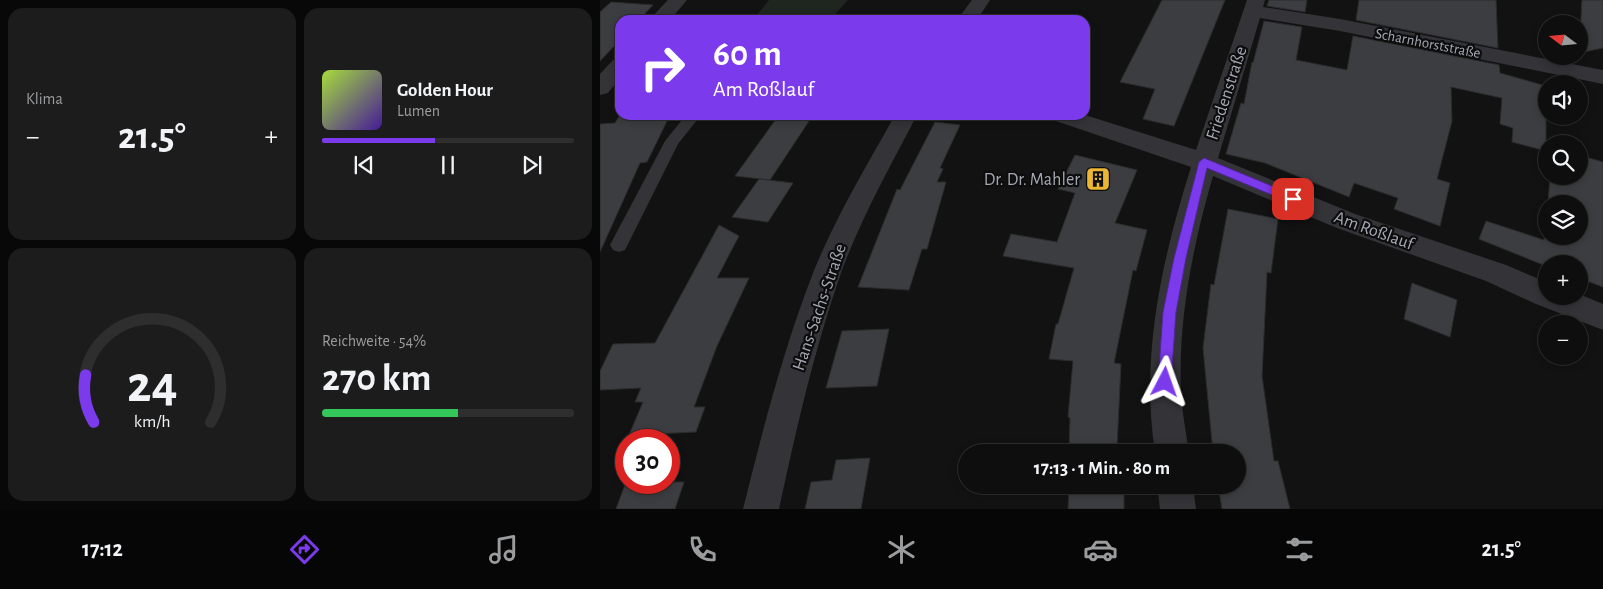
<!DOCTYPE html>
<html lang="de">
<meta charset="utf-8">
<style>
body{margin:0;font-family:"Alegreya Sans",sans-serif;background:#1c1c1c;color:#f1f3f6;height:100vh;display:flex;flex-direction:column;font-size:19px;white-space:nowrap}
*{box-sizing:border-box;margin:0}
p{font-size:16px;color:#9b9c9e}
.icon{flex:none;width:28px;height:28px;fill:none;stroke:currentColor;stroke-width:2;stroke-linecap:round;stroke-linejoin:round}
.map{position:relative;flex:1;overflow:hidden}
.side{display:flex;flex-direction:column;gap:8px;padding:8px;background:#080808;width:600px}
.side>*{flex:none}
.banner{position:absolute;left:15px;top:15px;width:475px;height:105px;border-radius:15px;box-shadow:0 2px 8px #0003,0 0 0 1px #2e2e2e;background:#7c3aed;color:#fff;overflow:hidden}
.needle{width:32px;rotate:286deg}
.fabs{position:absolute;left:938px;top:15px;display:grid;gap:10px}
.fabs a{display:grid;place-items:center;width:50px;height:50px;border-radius:50%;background:#0e0e0e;box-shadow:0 2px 8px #0003,0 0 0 1px #2e2e2e;font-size:25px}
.speed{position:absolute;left:15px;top:429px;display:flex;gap:10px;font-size:25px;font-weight:700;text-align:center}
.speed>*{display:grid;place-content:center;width:65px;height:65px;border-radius:50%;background:#0e0e0e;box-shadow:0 2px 8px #0003,0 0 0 1px #2e2e2e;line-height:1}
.speed .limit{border:8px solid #d22;background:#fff;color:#111}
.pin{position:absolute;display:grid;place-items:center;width:42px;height:42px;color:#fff;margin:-21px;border-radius:10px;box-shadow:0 2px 8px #0006}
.me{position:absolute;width:55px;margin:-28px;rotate:4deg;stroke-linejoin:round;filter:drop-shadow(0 0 4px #0008)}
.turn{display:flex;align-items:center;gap:18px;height:105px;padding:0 15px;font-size:22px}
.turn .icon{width:65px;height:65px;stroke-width:2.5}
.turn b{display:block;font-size:35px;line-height:42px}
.big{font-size:38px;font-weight:700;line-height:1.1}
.side .widget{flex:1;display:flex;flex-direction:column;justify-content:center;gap:8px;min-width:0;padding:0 18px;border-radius:15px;background:#1c1c1c}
.side .dial{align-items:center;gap:0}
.dial svg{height:130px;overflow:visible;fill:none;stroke:#2e2e2e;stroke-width:7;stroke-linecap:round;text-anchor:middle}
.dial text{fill:#f1f3f6;stroke:none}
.song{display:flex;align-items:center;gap:15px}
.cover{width:60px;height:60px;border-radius:8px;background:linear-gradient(135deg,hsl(80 70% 55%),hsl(260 70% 35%))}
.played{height:5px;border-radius:2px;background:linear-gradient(90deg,#7c3aed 45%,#2e2e2e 45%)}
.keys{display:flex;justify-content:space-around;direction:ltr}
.heat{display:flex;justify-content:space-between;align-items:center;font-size:28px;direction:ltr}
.charge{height:8px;border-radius:4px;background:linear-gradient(90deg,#34c759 54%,#2e2e2e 0)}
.side .tiles{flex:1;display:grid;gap:8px;grid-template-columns:repeat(2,1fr)}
.trip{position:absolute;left:358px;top:444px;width:288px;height:50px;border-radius:25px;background:#0e0e0e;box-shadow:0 2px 8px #0003,0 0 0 1px #2e2e2e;font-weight:700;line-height:50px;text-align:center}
.menu{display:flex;height:80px;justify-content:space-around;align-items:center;background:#060606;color:#9b9c9e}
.menu .icon{width:35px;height:35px}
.menu .active{color:#7c3aed}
.menu b{font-size:22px;color:#f1f3f6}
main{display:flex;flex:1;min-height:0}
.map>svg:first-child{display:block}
.green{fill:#1e261f}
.building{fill:#3c3d40;stroke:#2c2c2f}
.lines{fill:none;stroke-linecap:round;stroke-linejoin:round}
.service{fill:#333338;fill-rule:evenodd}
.minor{fill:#333338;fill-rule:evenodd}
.route{fill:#7c3aed;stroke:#51269a}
.labels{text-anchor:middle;stroke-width:4.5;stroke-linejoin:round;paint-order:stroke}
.far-street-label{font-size:15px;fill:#a4a8b3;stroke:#0d0d0e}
.street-label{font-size:18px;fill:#a4a8b3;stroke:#0d0d0e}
.poi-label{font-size:18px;fill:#a4a8b3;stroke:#0d0d0e;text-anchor:end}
</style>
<main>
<section class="side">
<div class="tiles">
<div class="widget"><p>Klima</p>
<div class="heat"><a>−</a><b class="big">21.5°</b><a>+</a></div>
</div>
<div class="widget">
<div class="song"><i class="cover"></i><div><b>Golden Hour</b><p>Lumen</p></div></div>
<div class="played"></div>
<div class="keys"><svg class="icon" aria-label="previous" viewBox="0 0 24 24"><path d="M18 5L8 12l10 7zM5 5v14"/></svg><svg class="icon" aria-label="pause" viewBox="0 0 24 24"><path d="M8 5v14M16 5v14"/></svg><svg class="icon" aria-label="next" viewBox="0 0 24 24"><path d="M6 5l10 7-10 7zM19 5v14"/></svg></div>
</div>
<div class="widget dial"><svg viewBox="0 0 100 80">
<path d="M14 69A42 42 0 1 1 86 69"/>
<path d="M14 69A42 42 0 0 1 9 40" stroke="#7c3aed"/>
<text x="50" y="56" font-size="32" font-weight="700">24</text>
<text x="50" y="72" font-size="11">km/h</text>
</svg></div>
<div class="widget"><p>Reichweite · 54%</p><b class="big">270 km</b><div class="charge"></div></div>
</div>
</section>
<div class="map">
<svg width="1003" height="509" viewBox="0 0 1003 509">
<rect width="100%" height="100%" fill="#121213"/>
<path class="green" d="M169,0h79l-18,20h-77z"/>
<path class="building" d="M562,0h63l-51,126 -31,-7 12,-30 -35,-7z
M669,0h38l-2,12 -38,-6z
M759,0h137l2,48 -142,-28z
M982,0h21v48l-24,5z
M11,2l42,3 -14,15h-19v20l-20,21v-49z
M664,21l38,6 -6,33 51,10 6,-34 146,29 1,8 46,13v65l-34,-9 1,-14 -13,-4 2,-26 -51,-11 1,34 -15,58 13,4 -10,43 -46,-17 4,-11 -44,-15 -5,14 -84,-34 -39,-9 15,-51 3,1 8,-42 1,1z
M20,115h50l-23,47 -7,1 -40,89v-128l15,-1z
M179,115h34l-43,65 -35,-4z
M335,122l25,3 -20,43 3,1 -6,13h9l-19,67h-5l-13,41 -51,-3 39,-98 3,1z
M475,155l62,15 -22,53 32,7 -11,41 -3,-1 -19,93 7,1 -4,82h5v6h-53l1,-34 -2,-1 5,-56 -24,-2 7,-35h2l16,-56 -71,-12 8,-22 46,8 18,-49 -17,-4z
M979,155l24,7v125l-24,-9v-14h-33v2l-67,-27 7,-18 58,19 2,-23v19h33v-32h-31l2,-28h29z
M159,179l34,4 -25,39 -36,-5z
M628,209l50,10 -7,54 -4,-1 -5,104 12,85h4l12,48h-68l-4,-24h18v-33h-23l-10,-104 8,-64 3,1z
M119,225l20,11 -22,42h32l-32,68 -23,61h11l-9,25 -67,3 14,-33h-8l6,-14 -41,2v-19l13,-27 42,-1z
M812,283l45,17 -7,37 -46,-18z
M289,329l-12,57 -51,2 16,-57z
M270,458l-9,51h-56l6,-27 21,-2 4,-20z
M26,482h58l-9,27h-59z
M469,485h55v24h-56z"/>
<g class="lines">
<path class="service" d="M86,115h15l-23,29 -53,106 -6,2 -6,-2 -3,-5 55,-104z"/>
<path class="minor" d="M68,0h19l-17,20h-21z
M372,0h18l-13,20h-20z
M647,0h18l-2,7 77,12 263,51v14l-263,-53 -80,-13 -42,140 137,56 151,51 40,17v14h33v-2l24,10v26l-67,-26 -50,-23 -149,-53 -124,-52c-20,69 -35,143 -32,215 1,21 5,41 8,61h-34c-15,-96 7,-193 36,-285l-138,-47 -3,-5h35l111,35z
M20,59v19l-12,15 -8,2v-21l13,-14z
M295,115h22c-27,52 -56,103 -76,158 -27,77 -45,157 -62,236h-36c20,-80 40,-159 70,-236 22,-55 53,-106 82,-158z
M557,485h36l3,24h-36z"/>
</g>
<path class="route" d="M604,158l92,38 2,3 -2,3h-7l-82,-34 -21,90 -10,54 -5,70 -2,5 -4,2 -5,-2 -2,-5 5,-70 11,-54 25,-96z"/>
<defs>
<symbol id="building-square" viewBox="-11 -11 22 22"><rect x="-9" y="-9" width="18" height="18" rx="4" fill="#eab633" stroke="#0d0d0e"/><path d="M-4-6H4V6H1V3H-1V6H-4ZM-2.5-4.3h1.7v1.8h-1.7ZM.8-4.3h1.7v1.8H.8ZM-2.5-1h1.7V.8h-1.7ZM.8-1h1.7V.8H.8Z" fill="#111"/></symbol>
</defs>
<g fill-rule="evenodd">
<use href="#building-square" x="484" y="165" width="28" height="28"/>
</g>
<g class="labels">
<g class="far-street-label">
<text transform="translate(828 43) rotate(11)" y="5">Scharnhorststraße</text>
</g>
<g class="street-label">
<text transform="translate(626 93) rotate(-72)" y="6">Friedenstraße</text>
<text transform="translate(774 230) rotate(20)" y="6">Am Roßlauf</text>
<text transform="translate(219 307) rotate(-71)" y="6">Hans-Sachs-Straße</text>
</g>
<g class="poi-label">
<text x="480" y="185">Dr. Dr. Mahler</text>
</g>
</g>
</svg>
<div class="fabs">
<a><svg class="needle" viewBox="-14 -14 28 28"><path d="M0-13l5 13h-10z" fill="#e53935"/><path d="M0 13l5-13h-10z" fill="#9b9c9e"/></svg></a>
<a><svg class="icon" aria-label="sound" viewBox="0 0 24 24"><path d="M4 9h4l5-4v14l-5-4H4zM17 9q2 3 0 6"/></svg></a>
<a><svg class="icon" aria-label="search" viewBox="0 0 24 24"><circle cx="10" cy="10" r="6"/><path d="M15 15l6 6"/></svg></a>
<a><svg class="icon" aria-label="layers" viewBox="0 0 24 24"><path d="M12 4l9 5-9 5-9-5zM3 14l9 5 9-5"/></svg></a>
<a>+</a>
<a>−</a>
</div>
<div class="speed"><div class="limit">30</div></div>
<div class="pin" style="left:693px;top:199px;background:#d93025"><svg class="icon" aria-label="arrive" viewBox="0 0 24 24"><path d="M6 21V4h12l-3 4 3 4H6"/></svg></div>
<svg class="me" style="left:565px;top:382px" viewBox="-20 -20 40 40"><path d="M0-17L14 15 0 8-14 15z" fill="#7c3aed" stroke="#fff" stroke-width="4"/></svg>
<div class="trip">17:13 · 1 Min. · 80 m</div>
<div class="banner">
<div class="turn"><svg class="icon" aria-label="right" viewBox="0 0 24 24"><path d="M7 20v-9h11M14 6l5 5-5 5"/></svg><div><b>60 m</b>Am Roßlauf</div></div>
</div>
</div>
</main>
<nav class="menu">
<b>17:12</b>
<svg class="icon active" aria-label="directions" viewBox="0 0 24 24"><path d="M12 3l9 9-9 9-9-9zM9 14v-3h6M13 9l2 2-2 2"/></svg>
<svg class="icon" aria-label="music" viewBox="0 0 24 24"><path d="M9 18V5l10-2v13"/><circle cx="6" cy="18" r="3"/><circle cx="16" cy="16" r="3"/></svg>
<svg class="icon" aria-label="phone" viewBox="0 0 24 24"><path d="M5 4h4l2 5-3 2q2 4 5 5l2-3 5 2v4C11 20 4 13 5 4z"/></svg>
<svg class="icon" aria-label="climate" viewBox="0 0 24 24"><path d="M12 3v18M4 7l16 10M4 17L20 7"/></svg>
<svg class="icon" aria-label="car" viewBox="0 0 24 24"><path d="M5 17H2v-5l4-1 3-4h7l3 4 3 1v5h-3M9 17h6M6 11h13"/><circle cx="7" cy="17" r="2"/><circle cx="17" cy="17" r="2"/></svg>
<svg class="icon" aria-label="filters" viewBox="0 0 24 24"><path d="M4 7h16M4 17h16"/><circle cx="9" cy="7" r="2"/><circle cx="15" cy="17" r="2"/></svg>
<b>21.5°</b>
</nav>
